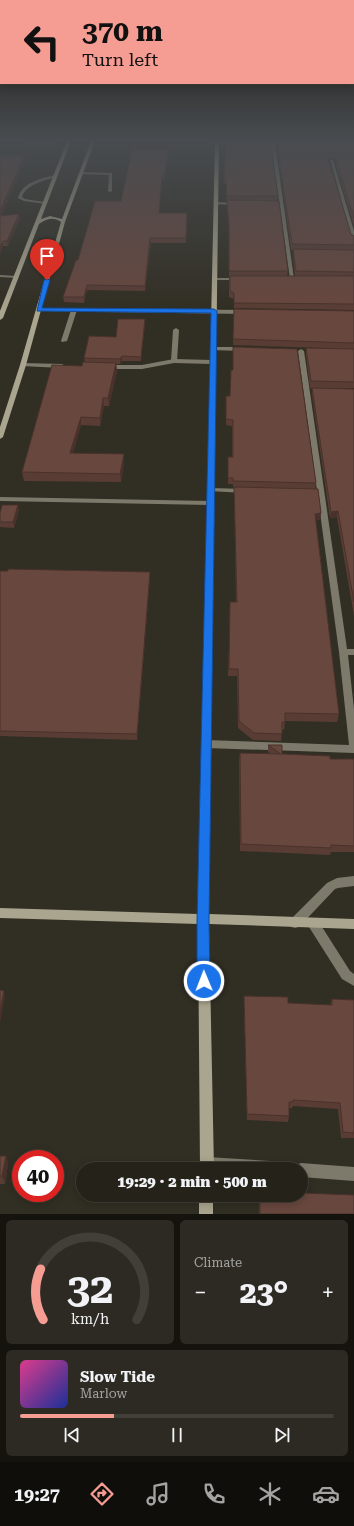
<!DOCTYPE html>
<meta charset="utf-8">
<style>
body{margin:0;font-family:"Roboto Serif",serif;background:#2d2a23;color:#f1f3f6;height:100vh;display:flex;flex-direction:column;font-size:15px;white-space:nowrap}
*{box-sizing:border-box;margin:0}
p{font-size:13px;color:#a3a4a2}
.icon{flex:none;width:22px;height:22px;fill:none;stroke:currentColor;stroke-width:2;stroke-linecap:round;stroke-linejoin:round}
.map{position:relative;height:1214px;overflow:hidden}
.drawer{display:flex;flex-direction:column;gap:6px;padding:6px;background:#14130e;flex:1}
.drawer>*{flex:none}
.hud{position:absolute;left:0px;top:0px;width:354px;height:84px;box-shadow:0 2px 10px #0003,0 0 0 1px #423f39;background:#f59c93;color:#111;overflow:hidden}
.speed{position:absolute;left:12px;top:1150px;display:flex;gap:8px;font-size:20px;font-weight:700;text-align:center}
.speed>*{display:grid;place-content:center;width:52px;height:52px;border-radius:50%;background:#25221a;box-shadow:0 2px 10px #0003,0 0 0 1px #423f39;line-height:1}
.speed .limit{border:6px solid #d22;background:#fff;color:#111}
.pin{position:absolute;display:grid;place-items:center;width:34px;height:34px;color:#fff;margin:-41px -17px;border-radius:50% 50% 50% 0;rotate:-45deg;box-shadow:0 0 4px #0007}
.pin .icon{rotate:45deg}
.me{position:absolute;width:44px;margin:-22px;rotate:359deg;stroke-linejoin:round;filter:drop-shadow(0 0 3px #0008)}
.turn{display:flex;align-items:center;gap:14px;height:84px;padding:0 16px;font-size:18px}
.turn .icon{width:52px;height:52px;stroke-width:2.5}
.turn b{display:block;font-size:28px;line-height:34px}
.big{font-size:30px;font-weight:800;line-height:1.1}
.drawer .card{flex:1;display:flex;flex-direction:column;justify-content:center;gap:6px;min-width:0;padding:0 14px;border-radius:6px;background:#2d2a23}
.drawer .dial{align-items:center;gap:0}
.dial svg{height:104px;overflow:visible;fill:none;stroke:#423f39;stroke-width:7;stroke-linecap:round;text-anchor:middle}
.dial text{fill:#f1f3f6;stroke:none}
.song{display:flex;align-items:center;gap:12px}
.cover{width:48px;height:48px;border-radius:6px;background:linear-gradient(135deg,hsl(330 70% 55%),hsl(230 70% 35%))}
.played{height:4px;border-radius:2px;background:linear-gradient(90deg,#f59c93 30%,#423f39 30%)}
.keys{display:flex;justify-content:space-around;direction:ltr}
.heat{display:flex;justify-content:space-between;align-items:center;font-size:22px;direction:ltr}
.drawer .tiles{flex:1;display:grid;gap:6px;grid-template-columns:1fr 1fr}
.card:last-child{grid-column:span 2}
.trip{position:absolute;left:76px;top:1162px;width:232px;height:40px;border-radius:20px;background:#25221a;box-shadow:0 2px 10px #0003,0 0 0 1px #423f39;font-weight:800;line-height:40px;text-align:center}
.tab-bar{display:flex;height:64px;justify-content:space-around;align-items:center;background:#0f0e0a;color:#a3a4a2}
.tab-bar .icon{width:28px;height:28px}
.tab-bar .current{color:#f59c93}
.tab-bar b{font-size:18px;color:#f1f3f6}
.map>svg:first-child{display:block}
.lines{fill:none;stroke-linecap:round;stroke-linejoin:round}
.lane{fill:#7d7a6b;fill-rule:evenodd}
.street{fill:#7d7a6b;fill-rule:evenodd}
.secondary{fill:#aaa58e;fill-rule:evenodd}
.wall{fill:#593d35}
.shaded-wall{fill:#49322b}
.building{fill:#68473e;stroke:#49322b}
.route{fill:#1a73e8;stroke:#114b97}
</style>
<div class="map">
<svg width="354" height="1214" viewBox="0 0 354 1214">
<rect width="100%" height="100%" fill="#312e23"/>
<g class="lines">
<path class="lane" d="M80,172l32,1v18l-2,1 -2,-1 1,-16 -28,-1z
M56,175l1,2c-11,3 -31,7 -35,20l3,2 20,3 2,1 -1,1 -22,-3 -6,-3c4,-16 24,-20 38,-23z
M0,275l17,1 2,1 -2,1 -17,-1z
M74,308l3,2 -10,31 -5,1 -1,-1 10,-31z
M176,328l3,2 -2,31 -3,2 -3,-2 2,-31z"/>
<path class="street" d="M217,141h20l2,1 -2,1h-21z
M273,142l2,1 19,136 -2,1 -2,-1 -19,-136z
M330,159l3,1 21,71v9l-2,-1z
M215,202l21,1 2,1 -2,1 -22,-1 -1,-1z
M212,278h27l2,1 -2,1h-27z
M39,308l205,2 3,2 -3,2 -207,-3v-2z
M212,347h31l3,2 -3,2 -33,-1v-2z
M301,349l3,2 43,298h7v6h-6l6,54v44l-148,-5 -3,-1 -2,-3 2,-3 3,-1 143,5 -10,-93 -41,-301z
M174,359l38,1 3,2 -3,2 -38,-1 -32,6h-36l-3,-2 3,-2h36z
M23,363l39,1 3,2 -3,2 -41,-2v-2z
M211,488l34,1 3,2 -3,2 -36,-2 -1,-1z
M0,497l210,4 4,2 -4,2 -210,-4z
M354,876v10l-16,2 -3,1 -36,38 -4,1 -4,-1 -1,-4 1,-4 36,-36 10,-5z
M313,918l4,1 33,52 4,3v12l-12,-7 -33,-52 -1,-4 1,-4z
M207,1157l79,5 5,2 2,5h-90l-3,-5 2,-5z
M301,1163l53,4v14l-53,-4v-8h-6l1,-4z"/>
<path class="secondary" d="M67,141h4l-30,78 9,-3 12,3 29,-78h4l-30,81 -39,143 -23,72 -3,2v-12l20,-62 41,-143c-8,-6 -15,-3 -22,2l-36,94 -3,2v-9z
M215,141h4l-10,773 145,5v10l-145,-5 5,245h-14l-2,-245 -198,-6v-10l198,6z
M199,1195h14v19h-14z"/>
</g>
<path class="wall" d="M55,141l-2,5 -7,2h-17v-5z
M226,141l52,55 -1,5 11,70 -1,5h8l-2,-21v-5h-2l-12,-88v-4h43h-44l-1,-12v-5h77v85l-19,-64 1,-4h-8l23,76 3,2v74l-120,-2v-9l-5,-2v-68l-2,-23 -1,-22h-2z
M169,154l-5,25h-2l-3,34 28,5 -1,25h-35l-6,48 -58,-1 -3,13 -20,-1 -1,-5 15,-37z
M0,156l25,5 -24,55 18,-2 1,5 -12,27h-5l-3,7z
M234,309l120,2v38l-121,-4z
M145,323l-4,38h-19l-2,3h-4l1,7 -8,35h-5l-4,20 -19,-1 -8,28 51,9 -3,20 -97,-1 -2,-9 63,-110 -1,-4 32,-21z
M306,348l48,1v39h-44l-4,-33z
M312,388l42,1v227l-17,-99 -7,1 -18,-123z
M226,396l90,87 -1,6 6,24 -1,7h-4l23,194 -2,8 -52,-1 -1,9h-2l-1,11 -28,-1 -15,-12 -1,-52h-9l2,-67 6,-7 -2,-115h-1v-3h-5v-27h4v-31l-6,-1z
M19,510l-5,18 -14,-1v-14z
M0,571l150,1v5l-13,163 -137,-4z
M268,745l14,9 48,5h24v93h-23l-1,3 -90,-4 -1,-91 1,-7 31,1 -3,-2z
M244,996l44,7 42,2 2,-6 22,1v138h-13l-3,-29 -45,-3 -1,2h-3v8l-1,6 -41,-2 -3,-118z
M0,1156h6l2,8 -3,20h-5z
M259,1195h42l53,19h-95z"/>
<path class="shaded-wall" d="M52,141h3l-2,5 -7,2v-5z
M169,150v4l-5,25v-4z
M24,156l1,5 -25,57v-7z
M19,214l1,5 -12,27 -1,-5z
M150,238l1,5 -6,48v-5z
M3,241v5l-3,7v-6z
M87,285v5l-3,13v-6z
M145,319v4l-4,38v-4z
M122,356v5l-2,3v-5z
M116,363l1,8 -8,35 -1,-8z
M103,398l1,8 -4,20v-8z
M81,417v8l-10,36 -1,-8z
M124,454v8l-3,20 -1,-8z
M18,505l1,5 -5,18 -1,-6z
M338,511l-1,6 -7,1 1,-6z
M321,513l-1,7 -6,1 1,-7z
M150,572v5l-13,163v-6z
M4,991l1,5 -5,27v-12z
M6,1156l2,8 -3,20 -3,-8z"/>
<path class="building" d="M30,141h22l-6,2h-17z
M226,141h44l8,55h-51l-1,-17h-2z
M277,141h77v12h-75z
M132,150h37l-5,25h-2l-3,38h28l-1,25h-36l-5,48 -58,-1 -3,12h-21l13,-37h2l17,-59h26z
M0,156h24l-24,55z
M279,158h49l23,76 3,2v9l-62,-1z
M336,158h18v60z
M227,200l52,1 9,70h-59v-47z
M19,214l-12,27h-4l-3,6v-31z
M293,249l61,1v22l-58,-1z
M230,276h124v28l-120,-1v-10l-4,-2z
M234,309l120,2v32l-121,-4z
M118,319h27l-4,38 -19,-1 -2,3 -36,-1 5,-22 27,1z
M233,347l64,2 19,134 -83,-2v-3h-5v-21h5v-37l-7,-1v-23h4l1,-26h2z
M306,348l48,1v33l-43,-1z
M83,362l33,1 -8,35h-5l-3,20 -19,-1 -11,36 54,1 -4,20 -98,-2 30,-107 30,1z
M312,388l42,1v213l-16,-91 -7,1z
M234,487l84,2 3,24 -6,1 24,200 -54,-1v9h-3v12l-28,-1 -15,-12 -1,-52h-9l1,-67h7z
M2,505h16l-5,17h-13v-9z
M8,569l142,3 -13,162 -137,-3v-160h8z
M268,745h14v9l48,2v3h24v87l-23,-1v3l-90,-4 -1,-91 41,1z
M0,990l4,1 -4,20z
M244,996l44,1v6l44,2v-6l22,1v133l-11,-1 -3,-29 -47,-3v2h-4v14l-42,-2z
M0,1156h6l-4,20h-2z
M301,1193l53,2v19h-94v-19h41z"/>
<linearGradient id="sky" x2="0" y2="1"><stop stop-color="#1b1913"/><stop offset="0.45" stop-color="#484c50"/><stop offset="1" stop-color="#484c50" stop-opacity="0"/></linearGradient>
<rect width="354" height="311" fill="url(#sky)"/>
<path class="route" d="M47,279l3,1 -8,28 172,1 3,2 -8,610 1,60 -2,5 -4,2 -5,-2 -2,-5v-60l14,-608 -174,-2 7,-31z"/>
</svg>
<div class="speed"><div class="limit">40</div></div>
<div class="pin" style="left:47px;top:280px;background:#d93025"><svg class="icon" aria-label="arrive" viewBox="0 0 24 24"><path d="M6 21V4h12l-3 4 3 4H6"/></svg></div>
<svg class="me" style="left:204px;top:981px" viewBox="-20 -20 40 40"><circle r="17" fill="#1a73e8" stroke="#fff" stroke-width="3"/><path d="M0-11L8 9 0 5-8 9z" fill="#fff"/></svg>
<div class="trip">19:29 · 2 min · 500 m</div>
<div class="hud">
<div class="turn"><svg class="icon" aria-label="left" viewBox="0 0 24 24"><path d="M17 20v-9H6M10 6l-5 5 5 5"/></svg><div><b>370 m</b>Turn left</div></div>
</div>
</div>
<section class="drawer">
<div class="tiles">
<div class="card dial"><svg viewBox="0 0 100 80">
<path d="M14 69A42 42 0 1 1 86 69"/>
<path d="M14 69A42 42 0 0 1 12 30" stroke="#f59c93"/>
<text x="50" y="56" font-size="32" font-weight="700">32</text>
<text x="50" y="72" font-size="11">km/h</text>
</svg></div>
<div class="card"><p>Climate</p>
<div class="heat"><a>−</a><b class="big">23°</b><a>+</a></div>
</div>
<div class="card">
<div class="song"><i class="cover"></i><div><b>Slow Tide</b><p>Marlow</p></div></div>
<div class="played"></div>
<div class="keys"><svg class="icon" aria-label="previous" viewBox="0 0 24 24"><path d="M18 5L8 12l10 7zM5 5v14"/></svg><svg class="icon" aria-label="pause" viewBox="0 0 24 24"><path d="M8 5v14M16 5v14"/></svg><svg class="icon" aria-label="next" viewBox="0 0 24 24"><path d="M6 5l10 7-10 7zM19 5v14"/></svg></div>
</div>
</div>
</section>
<nav class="tab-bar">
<b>19:27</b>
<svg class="icon current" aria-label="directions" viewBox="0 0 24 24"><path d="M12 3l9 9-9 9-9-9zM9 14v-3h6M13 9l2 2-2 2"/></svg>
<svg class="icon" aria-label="music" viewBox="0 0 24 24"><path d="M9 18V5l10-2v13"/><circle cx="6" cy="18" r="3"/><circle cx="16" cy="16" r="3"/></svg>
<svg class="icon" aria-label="phone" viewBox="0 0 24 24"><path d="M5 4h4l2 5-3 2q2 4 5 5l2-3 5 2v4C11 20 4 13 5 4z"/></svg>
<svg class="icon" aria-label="climate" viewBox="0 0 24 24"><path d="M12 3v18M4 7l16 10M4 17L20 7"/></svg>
<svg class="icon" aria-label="car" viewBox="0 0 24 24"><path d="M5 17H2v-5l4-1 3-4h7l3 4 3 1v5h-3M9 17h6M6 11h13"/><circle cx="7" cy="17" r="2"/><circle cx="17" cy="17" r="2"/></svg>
</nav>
